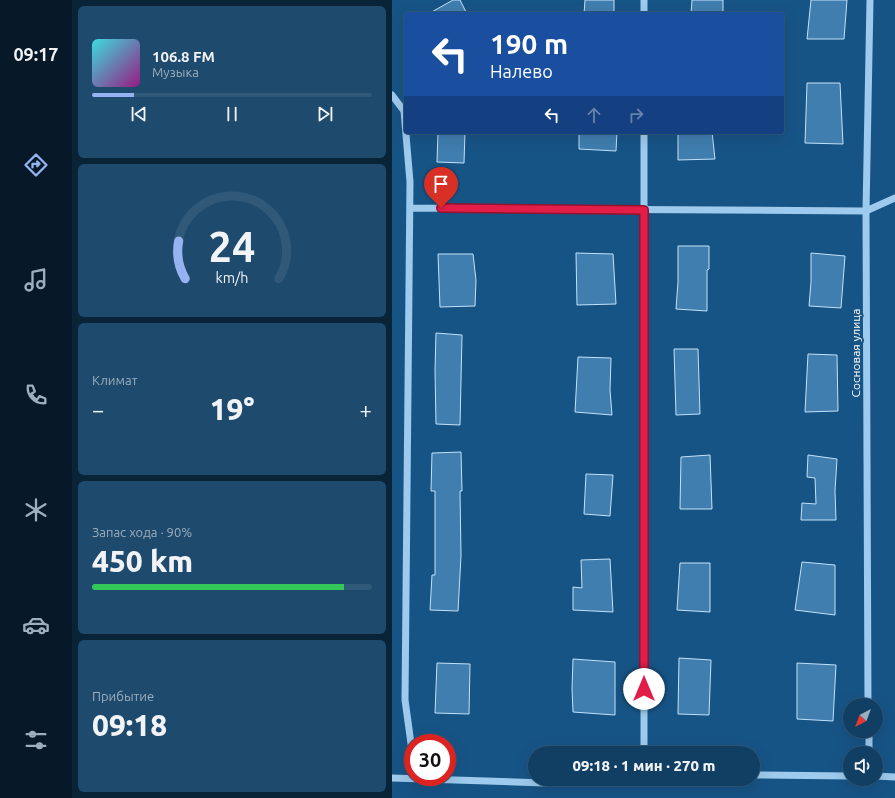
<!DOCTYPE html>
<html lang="ru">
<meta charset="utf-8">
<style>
body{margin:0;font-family:Ubuntu,sans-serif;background:#1e4a6d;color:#f1f3f6;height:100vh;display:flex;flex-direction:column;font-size:15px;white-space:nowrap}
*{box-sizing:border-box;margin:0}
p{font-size:13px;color:#9cafbf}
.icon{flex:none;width:22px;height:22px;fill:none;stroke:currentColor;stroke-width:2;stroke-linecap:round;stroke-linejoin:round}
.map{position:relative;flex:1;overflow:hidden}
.sheet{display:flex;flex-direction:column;gap:6px;padding:6px;background:#092337;width:320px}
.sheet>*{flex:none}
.banner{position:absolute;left:12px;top:12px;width:380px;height:122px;border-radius:4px;box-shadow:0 4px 16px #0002,0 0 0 1px #305878;background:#1a4fa0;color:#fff;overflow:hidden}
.needle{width:26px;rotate:221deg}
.buttons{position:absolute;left:451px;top:698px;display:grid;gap:8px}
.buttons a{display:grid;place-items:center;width:40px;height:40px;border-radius:50%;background:#113f64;box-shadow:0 4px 16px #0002,0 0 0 1px #305878;font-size:20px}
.speed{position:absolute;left:12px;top:734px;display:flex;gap:8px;font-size:20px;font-weight:700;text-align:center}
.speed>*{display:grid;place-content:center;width:52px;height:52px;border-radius:50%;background:#113f64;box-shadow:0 4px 16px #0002,0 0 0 1px #305878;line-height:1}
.speed .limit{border:6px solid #d22;background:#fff;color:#111}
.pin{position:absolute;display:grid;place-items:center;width:34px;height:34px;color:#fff;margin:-41px -17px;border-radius:50% 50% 50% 0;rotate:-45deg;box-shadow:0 0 4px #0007}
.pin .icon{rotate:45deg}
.me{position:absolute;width:44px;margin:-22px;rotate:0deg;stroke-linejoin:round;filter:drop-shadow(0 0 3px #0008)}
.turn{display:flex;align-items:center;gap:14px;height:84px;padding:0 20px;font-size:18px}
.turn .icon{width:52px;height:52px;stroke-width:2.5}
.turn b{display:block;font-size:28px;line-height:34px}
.lanes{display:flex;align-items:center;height:38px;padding:0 20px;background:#0003;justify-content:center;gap:20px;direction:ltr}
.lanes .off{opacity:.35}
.big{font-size:30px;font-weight:800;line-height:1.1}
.sheet .tile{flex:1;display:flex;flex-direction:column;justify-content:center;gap:6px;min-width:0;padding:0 14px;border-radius:6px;background:#1e4a6d}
.sheet .dial{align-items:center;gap:0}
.dial svg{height:104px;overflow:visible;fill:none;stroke:#305878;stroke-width:7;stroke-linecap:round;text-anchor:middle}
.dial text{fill:#f1f3f6;stroke:none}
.song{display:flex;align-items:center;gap:12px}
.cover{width:48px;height:48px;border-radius:6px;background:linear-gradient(135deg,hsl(180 70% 55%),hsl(310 70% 35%))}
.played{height:4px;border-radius:2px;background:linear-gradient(90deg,#95b2f1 15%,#305878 15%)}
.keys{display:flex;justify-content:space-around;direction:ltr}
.heat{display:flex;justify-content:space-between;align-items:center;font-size:22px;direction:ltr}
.charge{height:6px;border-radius:3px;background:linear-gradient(90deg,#34c759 90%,#305878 0)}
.trip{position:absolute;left:136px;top:746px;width:232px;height:40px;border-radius:20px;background:#113f64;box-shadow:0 4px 16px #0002,0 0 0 1px #305878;font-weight:800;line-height:40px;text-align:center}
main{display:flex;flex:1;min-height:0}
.tabs{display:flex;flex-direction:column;width:72px;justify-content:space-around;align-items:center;background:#071928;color:#9cafbf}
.tabs .icon{width:28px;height:28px}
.tabs .current{color:#95b2f1}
.tabs b{font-size:18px;color:#f1f3f6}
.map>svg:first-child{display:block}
.building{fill:#407eaf;stroke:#c2e2fa}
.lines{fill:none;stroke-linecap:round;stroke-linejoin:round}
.minor{stroke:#9dcaed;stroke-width:7}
.route-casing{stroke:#92132f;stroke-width:10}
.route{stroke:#e11d48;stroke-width:7}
.labels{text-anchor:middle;stroke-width:4;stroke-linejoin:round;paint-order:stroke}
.street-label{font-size:12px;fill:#fff;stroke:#175486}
</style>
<main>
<nav class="tabs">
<b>09:17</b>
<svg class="icon current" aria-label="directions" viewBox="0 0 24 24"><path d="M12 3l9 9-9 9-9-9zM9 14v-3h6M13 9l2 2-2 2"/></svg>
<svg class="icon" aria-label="music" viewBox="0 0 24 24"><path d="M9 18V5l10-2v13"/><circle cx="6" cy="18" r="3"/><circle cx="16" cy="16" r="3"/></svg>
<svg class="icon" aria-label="phone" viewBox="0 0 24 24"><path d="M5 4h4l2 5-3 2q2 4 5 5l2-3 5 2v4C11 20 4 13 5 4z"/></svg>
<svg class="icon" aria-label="climate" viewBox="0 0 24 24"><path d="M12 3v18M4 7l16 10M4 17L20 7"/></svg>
<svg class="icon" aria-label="car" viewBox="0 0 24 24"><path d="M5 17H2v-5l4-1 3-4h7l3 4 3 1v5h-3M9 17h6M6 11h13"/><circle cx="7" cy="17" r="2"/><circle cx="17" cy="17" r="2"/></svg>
<svg class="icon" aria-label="filters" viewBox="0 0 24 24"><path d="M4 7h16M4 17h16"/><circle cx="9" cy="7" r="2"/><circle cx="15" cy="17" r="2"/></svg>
</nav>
<section class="sheet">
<div class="tile">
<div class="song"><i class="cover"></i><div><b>106.8 FM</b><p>Музыка</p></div></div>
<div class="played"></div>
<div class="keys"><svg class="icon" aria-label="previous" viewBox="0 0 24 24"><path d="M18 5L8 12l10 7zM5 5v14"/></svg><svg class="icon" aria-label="pause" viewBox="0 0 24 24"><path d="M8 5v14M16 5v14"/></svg><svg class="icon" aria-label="next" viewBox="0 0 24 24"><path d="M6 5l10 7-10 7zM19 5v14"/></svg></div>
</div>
<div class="tile dial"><svg viewBox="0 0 100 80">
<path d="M14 69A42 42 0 1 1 86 69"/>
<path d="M14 69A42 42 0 0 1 9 40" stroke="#95b2f1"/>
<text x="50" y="56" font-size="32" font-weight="700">24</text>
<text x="50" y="72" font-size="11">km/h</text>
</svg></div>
<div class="tile"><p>Климат</p>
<div class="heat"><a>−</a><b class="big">19°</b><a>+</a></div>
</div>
<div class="tile"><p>Запас хода · 90%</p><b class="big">450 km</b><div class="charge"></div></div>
<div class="tile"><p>Прибытие</p><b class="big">09:18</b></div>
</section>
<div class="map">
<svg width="503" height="798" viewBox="0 0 503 798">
<rect width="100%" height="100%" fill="#175486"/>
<path class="building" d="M61,0h7l7,14h-39z
M193,0h29v14h-30z
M300,0h31v14h-32z
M419,0h36l-3,39h-37z
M415,83h33l3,61 -38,-1z
M46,132h27l-1,31 -27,-1z
M187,132h38l-1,19 -37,-2z
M320,132l3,27 -37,1v-27z
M286,246h31v23l-2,1v41l-31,-2 2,-27z
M184,253l37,1 3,50 -39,1z
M419,253l34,3 -4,52 -32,-2 2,-24z
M46,254h35l3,26 -1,26 -35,1z
M44,333l26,2 -2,90 -24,-1 -1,-54z
M282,349h24l2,65 -24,1z
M416,354l29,1 1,56 -33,1z
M186,357l33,1 -1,32 2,25 -37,-3z
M69,452l1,39h-2l1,65 -3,55 -28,-1 2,-35h3v-84h-4l1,-38z
M318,455l2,54h-32l1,-52z
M416,455l29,4 -2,32 1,29h-35l1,-17 14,1 -1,-26 -8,-1z
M194,474l27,1 -3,41 -26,-2z
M218,559l3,53 -40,-2v-23l9,1 -1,-28z
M410,562l33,3v50l-40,-5z
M288,563h30v49l-33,-2z
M287,658l32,2 -2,55 -31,-1z
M181,659l42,3v53l-42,-3 -1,-23z
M45,663l33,1 -1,50 -34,-1z
M405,663l39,2 -3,56 -36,-2z"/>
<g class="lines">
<path class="minor" d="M252,0v14
M0,95l12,16 6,71 -5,518 8,58
M252,132v621
M18,208l456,3 29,-13
M476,705l-2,-494 4,-211
M477,731v22
M361,775l97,1
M484,776l19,1
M0,778l153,5 75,-4"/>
</g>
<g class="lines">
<defs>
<path id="route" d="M49,208l203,2v479"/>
</defs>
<use href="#route" class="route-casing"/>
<use href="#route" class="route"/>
</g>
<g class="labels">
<g class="street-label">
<text transform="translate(464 353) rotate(-90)" y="4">Сосновая улица</text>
</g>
</g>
</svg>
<div class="buttons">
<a><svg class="needle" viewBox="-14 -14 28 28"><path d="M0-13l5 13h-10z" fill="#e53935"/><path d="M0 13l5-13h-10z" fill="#9cafbf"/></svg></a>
<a><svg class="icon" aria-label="sound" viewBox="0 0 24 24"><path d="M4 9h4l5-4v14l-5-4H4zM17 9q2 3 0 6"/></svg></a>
</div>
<div class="speed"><div class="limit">30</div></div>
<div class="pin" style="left:49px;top:208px;background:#d93025"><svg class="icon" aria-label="arrive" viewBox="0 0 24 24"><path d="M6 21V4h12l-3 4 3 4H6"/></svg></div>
<svg class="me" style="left:252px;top:689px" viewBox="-20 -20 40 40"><circle r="19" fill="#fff"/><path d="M0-13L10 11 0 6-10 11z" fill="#e11d48"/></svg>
<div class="trip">09:18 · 1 мин · 270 m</div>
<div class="banner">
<div class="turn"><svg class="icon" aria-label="left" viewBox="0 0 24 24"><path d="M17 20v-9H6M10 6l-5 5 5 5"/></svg><div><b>190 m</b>Налево</div></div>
<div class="lanes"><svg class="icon" aria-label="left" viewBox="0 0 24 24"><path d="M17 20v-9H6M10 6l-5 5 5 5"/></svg><svg class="icon off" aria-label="ahead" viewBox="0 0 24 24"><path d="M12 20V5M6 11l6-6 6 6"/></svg><svg class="icon off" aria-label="right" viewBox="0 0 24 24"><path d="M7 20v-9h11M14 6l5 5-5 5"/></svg></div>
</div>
</div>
</main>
